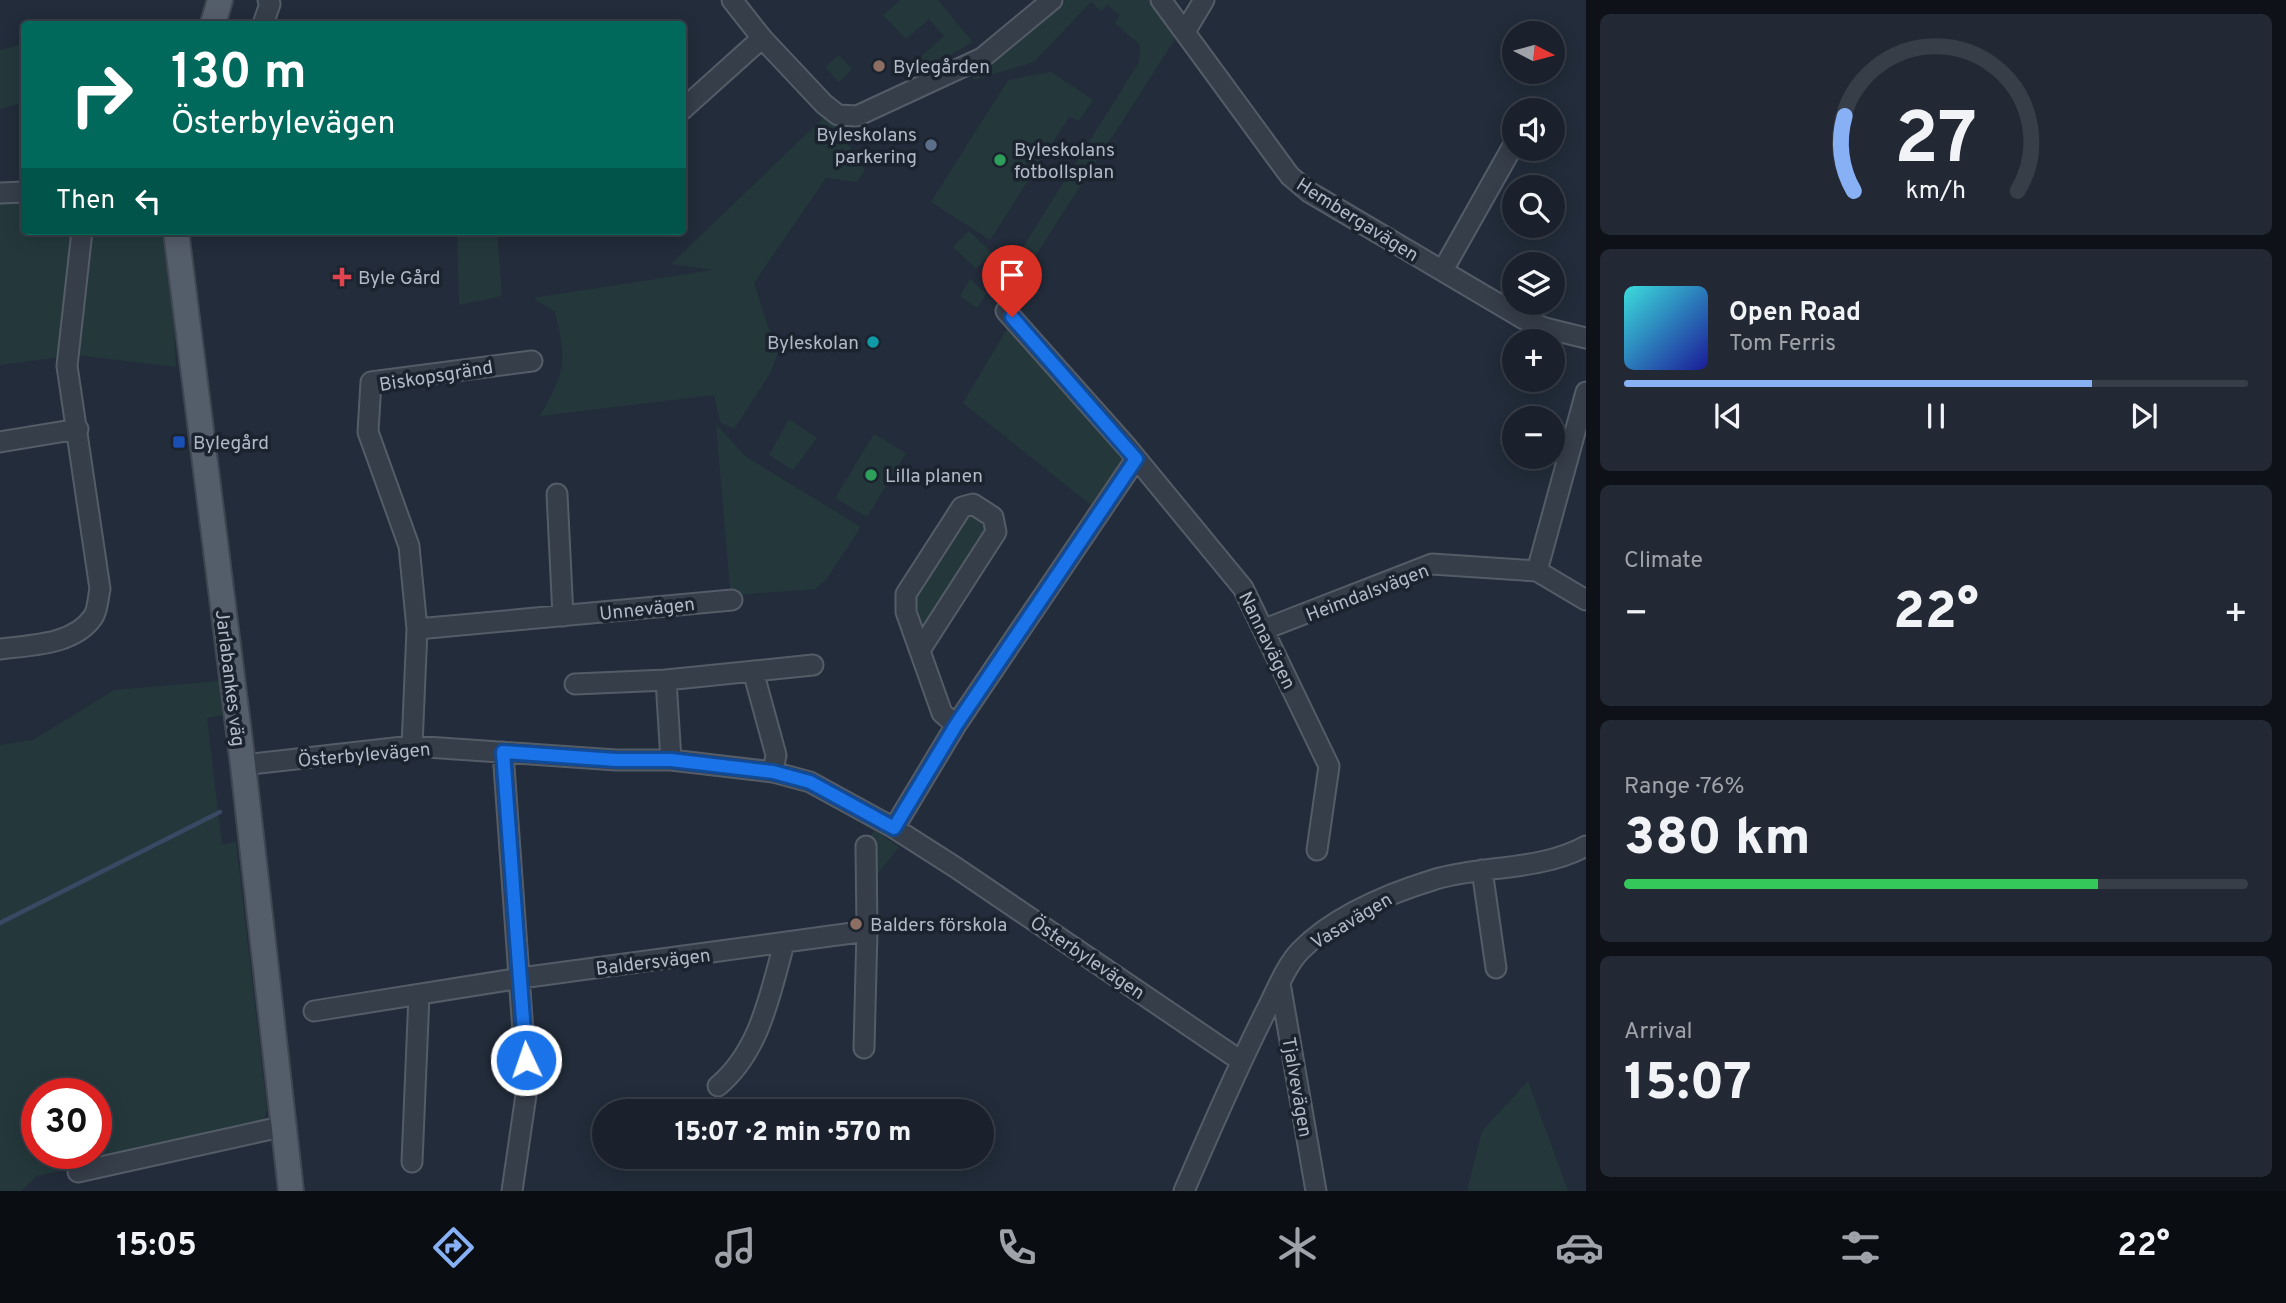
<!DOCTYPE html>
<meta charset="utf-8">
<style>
body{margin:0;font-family:Overpass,sans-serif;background:#232934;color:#f1f3f6;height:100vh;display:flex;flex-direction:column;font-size:26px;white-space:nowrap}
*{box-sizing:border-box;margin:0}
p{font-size:23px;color:#9fa3a9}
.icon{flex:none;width:38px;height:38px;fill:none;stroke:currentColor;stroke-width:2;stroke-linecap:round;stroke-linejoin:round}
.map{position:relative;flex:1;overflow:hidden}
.sheet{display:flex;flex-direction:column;gap:14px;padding:14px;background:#0e1218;width:700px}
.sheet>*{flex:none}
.hud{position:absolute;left:21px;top:21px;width:665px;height:214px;border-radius:7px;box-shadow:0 4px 18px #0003,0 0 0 2px #383e48;background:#00695c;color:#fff;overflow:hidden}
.needle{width:46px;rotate:96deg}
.buttons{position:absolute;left:1502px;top:21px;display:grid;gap:14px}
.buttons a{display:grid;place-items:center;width:63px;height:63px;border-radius:50%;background:#1a212c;box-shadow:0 4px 18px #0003,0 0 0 2px #383e48;font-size:35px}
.speed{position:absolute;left:21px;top:1078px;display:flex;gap:14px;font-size:35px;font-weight:700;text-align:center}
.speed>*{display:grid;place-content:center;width:91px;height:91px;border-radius:50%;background:#1a212c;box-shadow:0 4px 18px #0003,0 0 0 2px #383e48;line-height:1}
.speed .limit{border:10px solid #d22;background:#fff;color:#111}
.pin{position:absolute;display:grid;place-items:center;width:60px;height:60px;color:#fff;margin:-72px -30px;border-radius:50% 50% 50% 0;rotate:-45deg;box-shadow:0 0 7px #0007}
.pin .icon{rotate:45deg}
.me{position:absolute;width:77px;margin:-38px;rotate:357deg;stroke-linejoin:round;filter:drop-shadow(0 0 5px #0008)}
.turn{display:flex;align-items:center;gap:24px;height:147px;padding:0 35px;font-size:32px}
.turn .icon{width:91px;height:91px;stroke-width:2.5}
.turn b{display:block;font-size:49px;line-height:60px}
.then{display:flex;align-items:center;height:66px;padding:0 35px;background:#0003;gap:14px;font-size:26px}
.big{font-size:52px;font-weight:800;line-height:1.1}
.sheet .card{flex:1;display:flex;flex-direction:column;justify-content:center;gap:10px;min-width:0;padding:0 24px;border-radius:10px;background:#232934}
.sheet .dial{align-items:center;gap:0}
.dial svg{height:182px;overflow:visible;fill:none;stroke:#383e48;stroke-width:7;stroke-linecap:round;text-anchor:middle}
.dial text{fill:#f1f3f6;stroke:none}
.song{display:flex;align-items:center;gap:21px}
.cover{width:84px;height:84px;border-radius:10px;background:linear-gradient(135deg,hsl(180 70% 55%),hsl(240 70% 35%))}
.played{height:7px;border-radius:4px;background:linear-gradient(90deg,#87b0f5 75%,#383e48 75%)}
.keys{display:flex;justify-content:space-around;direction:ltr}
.heat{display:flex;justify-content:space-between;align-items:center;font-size:38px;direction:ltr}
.charge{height:10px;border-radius:5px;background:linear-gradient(90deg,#34c759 76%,#383e48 0)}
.trip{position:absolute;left:592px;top:1099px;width:402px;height:70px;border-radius:35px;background:#1a212c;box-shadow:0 4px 18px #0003,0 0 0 2px #383e48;font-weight:800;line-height:70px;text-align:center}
.menu{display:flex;height:112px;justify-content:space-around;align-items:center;background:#0a0d12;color:#9fa3a9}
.menu .icon{width:49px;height:49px}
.menu .on{color:#87b0f5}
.menu b{font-size:32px;color:#f1f3f6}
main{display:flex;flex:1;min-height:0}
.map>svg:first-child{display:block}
.green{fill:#24383b;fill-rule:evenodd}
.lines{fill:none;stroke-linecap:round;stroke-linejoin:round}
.stream{stroke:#384963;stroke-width:4.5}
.minor-casing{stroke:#545c68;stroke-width:23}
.major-casing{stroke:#3f4753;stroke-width:28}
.minor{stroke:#363e4a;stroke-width:19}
.major{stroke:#545d6a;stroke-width:24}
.route-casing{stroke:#114b97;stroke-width:18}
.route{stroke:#1a73e8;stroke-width:12}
.education-dot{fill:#8d6e63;stroke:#1b232f;stroke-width:2.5}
.service-dot{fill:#5c6f8a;stroke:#1b232f;stroke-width:2.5}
.leisure-dot{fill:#2e9e5b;stroke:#1b232f;stroke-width:2.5}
.health-dot{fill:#e0444e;stroke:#1b232f;stroke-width:2.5}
.culture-dot{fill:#0f9aa8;stroke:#1b232f;stroke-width:2.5}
.transit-dot{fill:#1a4fb4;stroke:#1b232f;stroke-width:2.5}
.labels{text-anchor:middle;stroke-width:7;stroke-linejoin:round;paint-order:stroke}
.poi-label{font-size:19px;fill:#b1b9c6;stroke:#1b232f;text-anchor:start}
.street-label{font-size:19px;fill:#b1b9c6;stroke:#1b232f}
</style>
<main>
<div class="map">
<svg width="1586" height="1191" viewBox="0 0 1586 1191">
<rect width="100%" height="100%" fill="#222c3a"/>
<path class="green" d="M900,0h38l35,42 -47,27 -8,-10 26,-23 -15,-17 -23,20 -23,-24z
M1066,0h83l24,29 1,12 -149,231 -7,-17 121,-193 1,-17 -25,-22 5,-8 -13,-10 -6,6 -10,-9 -57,60 -56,17h-5l-2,-6c37,-16 65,-46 95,-73z
M24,44v58l-24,7v-59z
M839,55l13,14 -13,13 -14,-15z
M1051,72l42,28 -14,21 -10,-4 -79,123 -59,-38 77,-122z
M824,117h6l35,53 -8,12 -31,-4 -72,105 23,71 -6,18 -37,57 -14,-7 -6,-27 -174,21c26,-47 27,-52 15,-104l-22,-14 180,-28 -42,-6z
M24,200v31h144l8,136 -100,-12 -76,10v-163z
M457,231h40l5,65 -43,9z
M969,231l23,22 -16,16 -23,-22z
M970,279l16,15 -9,14 -17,-12z
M1010,324l118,134 -32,51 -133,-106z
M789,419l28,19 -24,32 -24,-15z
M716,424l29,32 116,71 -35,53 -11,9 -79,6 -6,-6z
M874,434l32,19 -39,64 -32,-19z
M974,512l22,12 -73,114 -12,-33 56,-87z
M219,681l4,34 -16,3 15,127 14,-3 31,268 -2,7 -15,11 -213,48 -16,15h-21v-446l33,-5 81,-50zM37,1094h59v59h-59z
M874,830l25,17 -25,31 -4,-40z
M1528,1081l40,110h-101l15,-60z"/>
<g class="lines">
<path class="stream" d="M0,923l220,-111"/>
<defs>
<path id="minor" d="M732,0l30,38 62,66 14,11 19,1 125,-58 70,-58
M1161,0l129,176 19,16 215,127 21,9 41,10
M263,24l7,-20 -2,-4
M1186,30l18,-30
M682,110l80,-72
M0,193l24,-1
M1443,270l71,-126
M1006,311l121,136 116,141 86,178 -12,84
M0,442l78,-13
M557,494l6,122
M1537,571l49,29
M417,629l315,-29
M1265,629l167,-65 105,7 49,-179
M0,649c31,-4 74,-4 93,-32 5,-7 5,-20 7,-28l-33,-223 15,-135
M920,650l76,-118 -3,-15 -20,-13 -11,3 -56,87v18l36,101 14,12
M753,671l23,84 -3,17
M666,680l147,-15
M575,684l91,-4 5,80
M412,746l5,-117 -8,-83 -41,-114 3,-50 161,-21
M503,752l24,336 -15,103
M243,765l169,-19 204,14h55l102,12 37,10 84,46 61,39 286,194
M894,828l62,-103 180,-266
M866,846l1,85
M1482,870l14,98
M1280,983l36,208
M314,1011l207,-33 346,-47 -3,117
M718,1086c42,-35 52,-92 66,-142
M412,1162l7,-167
M78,1172l207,-46
M1184,1191c26,-60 52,-121 82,-180 10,-19 19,-44 34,-60 34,-35 90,-58 136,-72 49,-14 104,-8 150,-33"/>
<path id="major" d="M213,24l7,-24
M176,231l67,534 48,426"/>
</defs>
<use href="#minor" class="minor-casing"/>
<use href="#major" class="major-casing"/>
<use href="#minor" class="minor"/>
<use href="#major" class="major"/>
</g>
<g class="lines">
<defs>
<path id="route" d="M526,1060l-23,-308 113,8h55l102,12 37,10 84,46 62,-103 180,-266 -124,-142"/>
</defs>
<use href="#route" class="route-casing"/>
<use href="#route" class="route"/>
</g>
<g class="education-dot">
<circle cx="879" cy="66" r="7"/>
<circle cx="856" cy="924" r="7"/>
</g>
<circle class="service-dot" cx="931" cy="145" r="7"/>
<g class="leisure-dot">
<circle cx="1000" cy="160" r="7"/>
<circle cx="871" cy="475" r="7"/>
</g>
<path class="health-dot" d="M338.5 266.5h7v7h7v7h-7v7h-7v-7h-7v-7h7z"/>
<circle class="culture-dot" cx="873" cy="342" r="7"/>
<rect class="transit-dot" x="172" y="435" width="14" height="14" rx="3.5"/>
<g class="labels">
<g class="poi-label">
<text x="893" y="73">Bylegården</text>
<text x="917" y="141" text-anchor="end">Byleskolans<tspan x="917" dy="22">parkering</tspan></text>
<text x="1014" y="156">Byleskolans<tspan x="1014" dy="22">fotbollsplan</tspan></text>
<text x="358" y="284">Byle Gård</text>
<text x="859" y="349" text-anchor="end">Byleskolan</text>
<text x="193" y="449">Bylegård</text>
<text x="885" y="482">Lilla planen</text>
<text x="870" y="931">Balders förskola</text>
</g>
<g class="street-label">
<text transform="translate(1358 219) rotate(32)" y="7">Hembergavägen</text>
<text transform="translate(436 375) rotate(-9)" y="7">Biskopsgränd</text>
<text transform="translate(1367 592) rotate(-21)" y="7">Heimdalsvägen</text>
<text transform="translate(647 608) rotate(-6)" y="7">Unnevägen</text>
<text transform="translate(1268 640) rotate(64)" y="7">Nannavägen</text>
<text transform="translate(231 678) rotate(83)" y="7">Jarlabankes väg</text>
<text transform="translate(364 754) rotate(-5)" y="7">Österbylevägen</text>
<text transform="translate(1351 920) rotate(-31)" y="7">Vasavägen</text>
<text transform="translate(1088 957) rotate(34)" y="7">Österbylevägen</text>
<text transform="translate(653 961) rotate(-7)" y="7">Baldersvägen</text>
<text transform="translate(1298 1087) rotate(80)" y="7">Tjalvevägen</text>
</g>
</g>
</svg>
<div class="buttons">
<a><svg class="needle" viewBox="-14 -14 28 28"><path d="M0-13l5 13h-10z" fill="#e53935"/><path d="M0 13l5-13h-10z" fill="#9fa3a9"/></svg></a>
<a><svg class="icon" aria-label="sound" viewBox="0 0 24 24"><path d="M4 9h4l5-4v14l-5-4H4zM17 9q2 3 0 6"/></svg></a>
<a><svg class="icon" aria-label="search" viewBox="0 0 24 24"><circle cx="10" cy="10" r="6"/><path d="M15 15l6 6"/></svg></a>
<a><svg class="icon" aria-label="layers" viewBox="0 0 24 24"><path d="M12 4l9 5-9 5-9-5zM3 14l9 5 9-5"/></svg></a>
<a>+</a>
<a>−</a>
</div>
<div class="speed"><div class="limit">30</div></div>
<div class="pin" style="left:1012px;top:317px;background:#d93025"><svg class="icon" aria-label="arrive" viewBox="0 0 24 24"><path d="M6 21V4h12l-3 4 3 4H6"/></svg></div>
<svg class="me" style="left:526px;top:1060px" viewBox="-20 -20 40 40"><circle r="17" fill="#1a73e8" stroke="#fff" stroke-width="3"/><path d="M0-11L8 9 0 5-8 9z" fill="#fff"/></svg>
<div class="trip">15:07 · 2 min · 570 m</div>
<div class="hud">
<div class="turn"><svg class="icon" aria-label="right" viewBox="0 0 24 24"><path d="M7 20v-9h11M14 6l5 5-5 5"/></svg><div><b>130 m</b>Österbylevägen</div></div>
<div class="then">Then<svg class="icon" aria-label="left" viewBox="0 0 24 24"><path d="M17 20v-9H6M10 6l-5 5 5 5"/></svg></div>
</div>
</div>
<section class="sheet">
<div class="card dial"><svg viewBox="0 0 100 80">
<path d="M14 69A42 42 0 1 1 86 69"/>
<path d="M14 69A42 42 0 0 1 10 36" stroke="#87b0f5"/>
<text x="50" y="56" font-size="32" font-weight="700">27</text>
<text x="50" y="72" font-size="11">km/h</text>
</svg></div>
<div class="card">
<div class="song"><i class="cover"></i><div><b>Open Road</b><p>Tom Ferris</p></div></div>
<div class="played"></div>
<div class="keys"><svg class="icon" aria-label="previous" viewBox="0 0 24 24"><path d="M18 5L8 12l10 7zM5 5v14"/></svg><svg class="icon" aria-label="pause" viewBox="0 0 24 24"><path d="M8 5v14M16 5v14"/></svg><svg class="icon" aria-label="next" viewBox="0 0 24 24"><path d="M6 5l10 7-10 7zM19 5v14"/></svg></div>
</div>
<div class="card"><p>Climate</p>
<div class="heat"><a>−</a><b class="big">22°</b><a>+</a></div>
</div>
<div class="card"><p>Range · 76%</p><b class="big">380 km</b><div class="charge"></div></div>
<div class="card"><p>Arrival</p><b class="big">15:07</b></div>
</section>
</main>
<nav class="menu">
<b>15:05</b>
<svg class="icon on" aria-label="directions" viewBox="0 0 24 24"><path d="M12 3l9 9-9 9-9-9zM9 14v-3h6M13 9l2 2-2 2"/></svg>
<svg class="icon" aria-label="music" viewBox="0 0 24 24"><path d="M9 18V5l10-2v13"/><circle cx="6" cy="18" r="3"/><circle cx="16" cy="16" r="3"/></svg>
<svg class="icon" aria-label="phone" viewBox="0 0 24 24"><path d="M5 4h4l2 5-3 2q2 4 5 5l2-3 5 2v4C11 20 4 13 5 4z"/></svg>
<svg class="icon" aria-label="climate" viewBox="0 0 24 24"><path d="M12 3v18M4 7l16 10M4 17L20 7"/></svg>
<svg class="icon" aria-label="car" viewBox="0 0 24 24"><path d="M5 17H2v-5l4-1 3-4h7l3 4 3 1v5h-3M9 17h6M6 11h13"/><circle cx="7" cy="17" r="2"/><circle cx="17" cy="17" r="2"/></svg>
<svg class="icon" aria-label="filters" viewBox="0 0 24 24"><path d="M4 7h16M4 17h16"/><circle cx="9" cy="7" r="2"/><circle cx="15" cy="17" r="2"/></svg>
<b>22°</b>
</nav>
